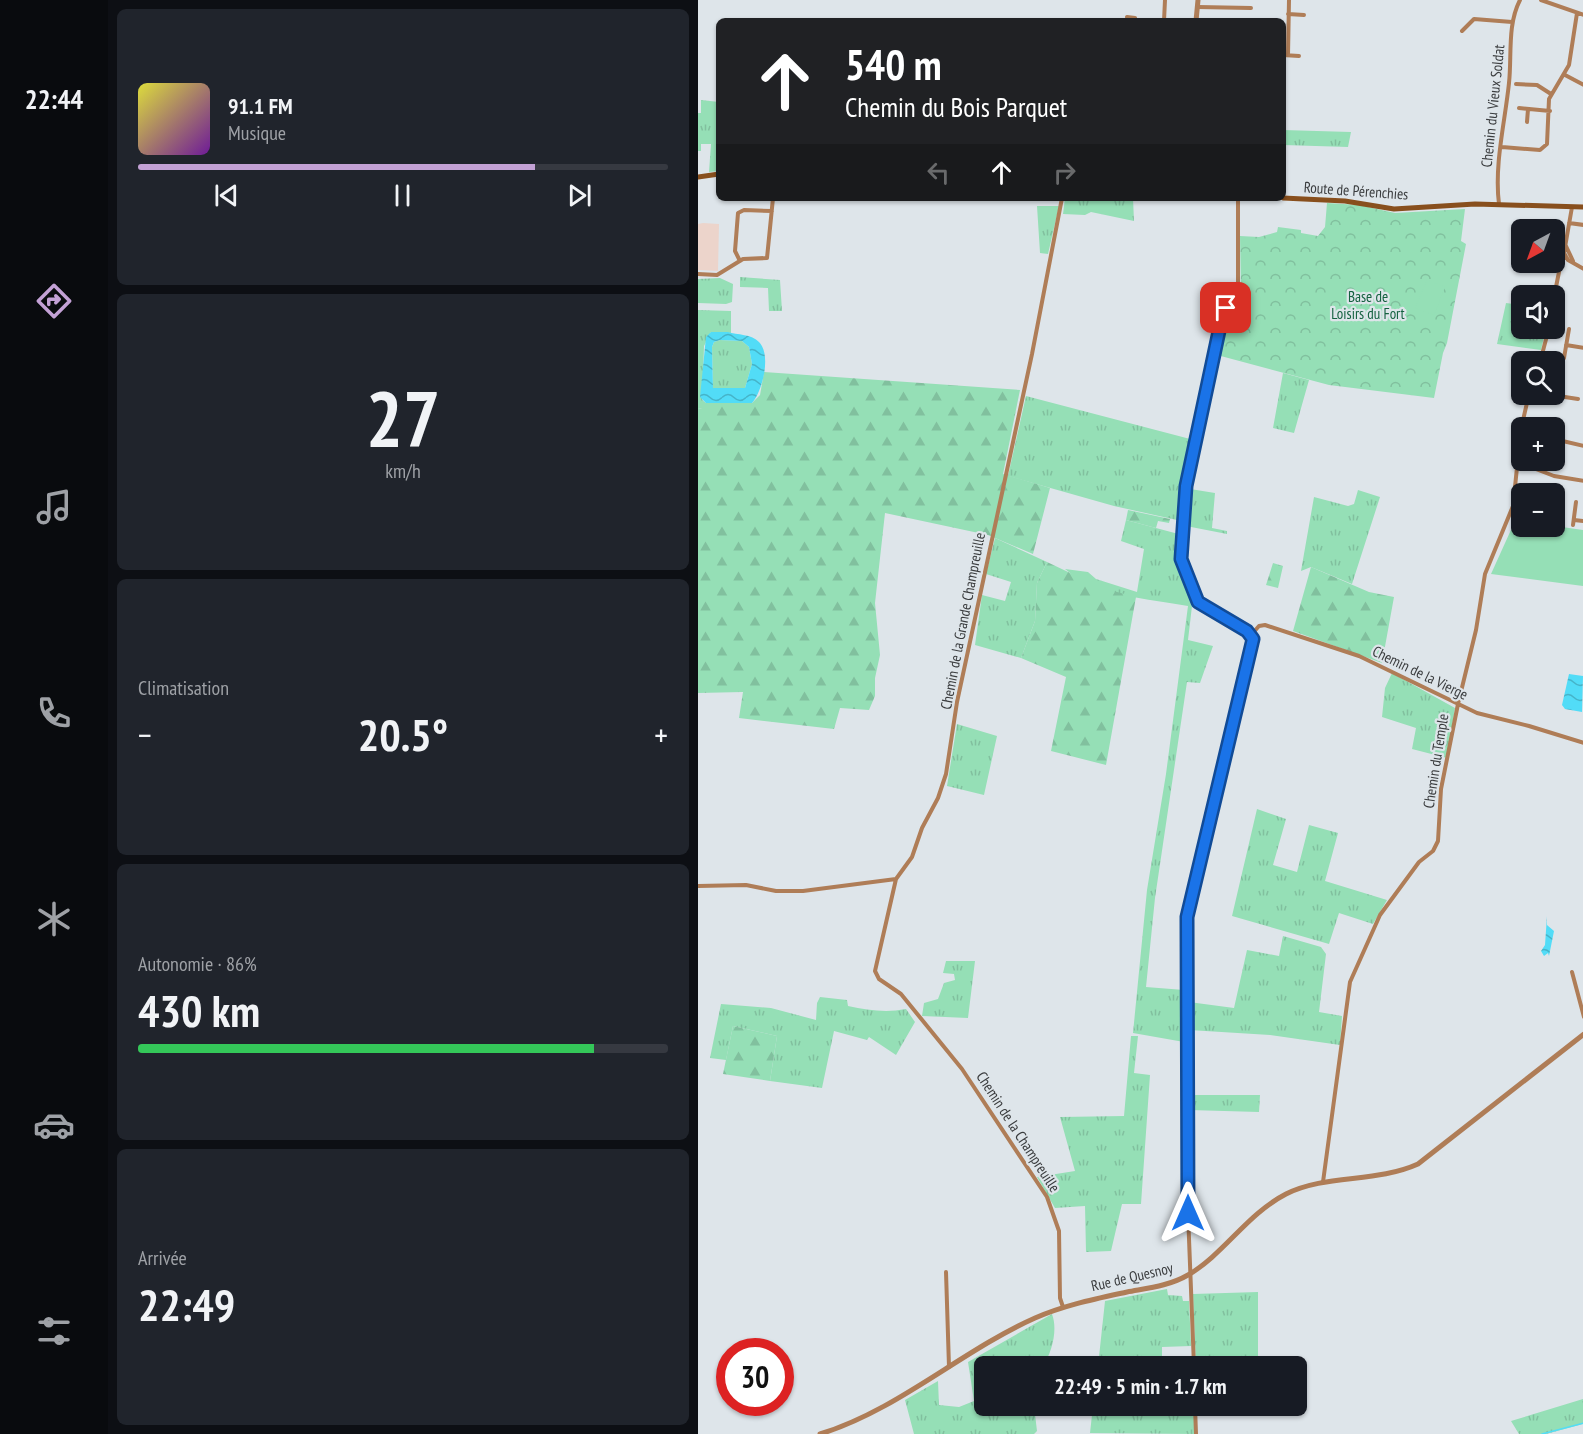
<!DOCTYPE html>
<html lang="fr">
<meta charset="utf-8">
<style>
body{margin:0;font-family:"PT Sans Narrow",sans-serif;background:#20242c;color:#f1f3f6;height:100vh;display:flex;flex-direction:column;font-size:22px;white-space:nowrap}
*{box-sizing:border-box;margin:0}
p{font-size:20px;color:#9ea1a6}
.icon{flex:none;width:33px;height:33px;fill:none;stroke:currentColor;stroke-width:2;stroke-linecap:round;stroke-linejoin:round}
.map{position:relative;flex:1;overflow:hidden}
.details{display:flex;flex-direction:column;gap:9px;padding:9px;background:#0d0f14;width:590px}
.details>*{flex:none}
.hud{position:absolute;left:18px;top:18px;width:570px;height:183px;border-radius:9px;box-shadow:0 2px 4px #0004;background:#202124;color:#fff;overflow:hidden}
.needle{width:39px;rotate:221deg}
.tools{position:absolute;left:813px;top:219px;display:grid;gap:12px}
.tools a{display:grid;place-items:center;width:54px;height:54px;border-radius:9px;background:#171b24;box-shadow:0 2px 4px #0004;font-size:30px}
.speed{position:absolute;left:18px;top:1338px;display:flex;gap:12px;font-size:30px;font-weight:700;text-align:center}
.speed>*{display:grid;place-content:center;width:78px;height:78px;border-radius:50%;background:#171b24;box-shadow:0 2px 4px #0004;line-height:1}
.speed .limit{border:9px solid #d22;background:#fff;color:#111}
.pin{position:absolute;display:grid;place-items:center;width:51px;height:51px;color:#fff;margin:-26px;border-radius:12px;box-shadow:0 3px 9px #0006}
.me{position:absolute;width:66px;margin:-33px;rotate:0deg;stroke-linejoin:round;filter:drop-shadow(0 0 4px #0008)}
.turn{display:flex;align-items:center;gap:21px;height:126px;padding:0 30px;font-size:27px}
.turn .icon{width:78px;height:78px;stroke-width:2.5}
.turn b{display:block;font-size:42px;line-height:51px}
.lanes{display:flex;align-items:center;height:57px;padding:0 30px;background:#0003;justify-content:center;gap:30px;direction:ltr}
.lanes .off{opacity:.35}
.big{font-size:45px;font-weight:800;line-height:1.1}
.details .widget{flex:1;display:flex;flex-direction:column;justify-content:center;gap:9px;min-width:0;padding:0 21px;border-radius:9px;background:#20242c}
.details .dial{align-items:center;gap:0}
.dial b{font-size:78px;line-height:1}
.song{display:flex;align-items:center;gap:18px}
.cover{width:72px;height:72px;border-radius:9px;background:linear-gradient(135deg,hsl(60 70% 55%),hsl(280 70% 35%))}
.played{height:6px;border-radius:3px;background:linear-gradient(90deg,#c3a1d5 75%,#363941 75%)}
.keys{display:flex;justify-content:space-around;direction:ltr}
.heat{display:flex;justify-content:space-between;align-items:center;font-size:33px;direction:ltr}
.charge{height:9px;border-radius:4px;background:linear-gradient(90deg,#34c759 86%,#363941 0)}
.trip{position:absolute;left:276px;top:1356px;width:333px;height:60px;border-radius:9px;background:#171b24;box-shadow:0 2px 4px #0004;font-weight:800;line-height:60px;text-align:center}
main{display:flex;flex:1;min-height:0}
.tab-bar{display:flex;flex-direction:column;width:108px;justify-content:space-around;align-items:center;background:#090b0e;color:#9ea1a6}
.tab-bar .icon{width:42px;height:42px}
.tab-bar .active{color:#c3a1d5}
.tab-bar b{font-size:27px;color:#f1f3f6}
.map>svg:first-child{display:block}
.education{fill:#ecd4cb}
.grass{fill:url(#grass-tufts)}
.forest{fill:url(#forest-firs)}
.park{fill:url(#park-crowns)}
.pitch{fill:#95dfb6}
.water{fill:url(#water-waves);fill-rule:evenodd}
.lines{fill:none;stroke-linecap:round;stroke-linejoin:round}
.stream{stroke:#52dcf7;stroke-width:1.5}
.minor{stroke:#af7d57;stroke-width:4}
.tertiary{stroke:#af7d57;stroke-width:5}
.secondary{stroke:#884f1d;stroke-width:5}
.route-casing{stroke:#114b97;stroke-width:15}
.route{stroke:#1a73e8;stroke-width:10}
.labels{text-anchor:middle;stroke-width:4.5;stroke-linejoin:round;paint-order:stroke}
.street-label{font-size:15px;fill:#3a3c3e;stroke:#dee5ea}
.park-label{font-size:15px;fill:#156240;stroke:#dee5ea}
</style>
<main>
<nav class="tab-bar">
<b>22:44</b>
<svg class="icon active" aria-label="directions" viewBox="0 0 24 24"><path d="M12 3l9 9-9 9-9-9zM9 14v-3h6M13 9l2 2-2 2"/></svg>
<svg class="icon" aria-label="music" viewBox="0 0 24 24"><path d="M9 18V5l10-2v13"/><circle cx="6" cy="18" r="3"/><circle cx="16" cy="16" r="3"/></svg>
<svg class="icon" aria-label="phone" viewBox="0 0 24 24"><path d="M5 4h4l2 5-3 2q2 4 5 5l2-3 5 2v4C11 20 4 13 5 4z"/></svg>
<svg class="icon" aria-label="climate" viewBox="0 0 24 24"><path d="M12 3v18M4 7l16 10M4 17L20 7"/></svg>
<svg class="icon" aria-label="car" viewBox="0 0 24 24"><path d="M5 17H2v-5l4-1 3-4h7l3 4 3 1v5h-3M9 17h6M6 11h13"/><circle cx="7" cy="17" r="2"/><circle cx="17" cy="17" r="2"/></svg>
<svg class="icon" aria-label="filters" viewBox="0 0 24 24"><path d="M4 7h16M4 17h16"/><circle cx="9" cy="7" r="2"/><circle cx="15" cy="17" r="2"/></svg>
</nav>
<section class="details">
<div class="widget">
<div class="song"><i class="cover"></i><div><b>91.1 FM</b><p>Musique</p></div></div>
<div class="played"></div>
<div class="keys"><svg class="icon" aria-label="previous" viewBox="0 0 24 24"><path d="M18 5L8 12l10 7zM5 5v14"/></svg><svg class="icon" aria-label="pause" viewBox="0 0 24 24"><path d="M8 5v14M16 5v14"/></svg><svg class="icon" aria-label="next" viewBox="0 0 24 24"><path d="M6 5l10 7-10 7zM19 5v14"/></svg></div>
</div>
<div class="widget dial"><b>27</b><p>km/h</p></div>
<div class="widget"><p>Climatisation</p>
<div class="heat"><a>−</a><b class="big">20.5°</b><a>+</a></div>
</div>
<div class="widget"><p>Autonomie · 86%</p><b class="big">430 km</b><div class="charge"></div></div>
<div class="widget"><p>Arrivée</p><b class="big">22:49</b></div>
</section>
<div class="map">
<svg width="886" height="1434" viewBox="0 0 886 1434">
<defs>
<pattern id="grass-tufts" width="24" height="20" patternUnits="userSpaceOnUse" patternTransform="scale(1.5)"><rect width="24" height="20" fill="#95dfb6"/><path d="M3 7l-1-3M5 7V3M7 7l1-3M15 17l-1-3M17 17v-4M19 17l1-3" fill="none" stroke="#81c09e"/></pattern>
<pattern id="forest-firs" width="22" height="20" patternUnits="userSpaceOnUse" patternTransform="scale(1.5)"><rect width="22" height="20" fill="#95dfb6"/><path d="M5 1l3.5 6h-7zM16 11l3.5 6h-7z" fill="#81c09e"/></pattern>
<pattern id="park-crowns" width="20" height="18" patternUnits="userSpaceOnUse" patternTransform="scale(1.5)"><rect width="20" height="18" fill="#95dfb6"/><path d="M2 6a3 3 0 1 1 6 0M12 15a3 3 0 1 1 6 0" fill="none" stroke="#81c09e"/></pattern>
<pattern id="water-waves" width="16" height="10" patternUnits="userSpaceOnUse" patternTransform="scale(1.5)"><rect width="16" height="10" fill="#52dcf7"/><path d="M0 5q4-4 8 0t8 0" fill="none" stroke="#45b4c9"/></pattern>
</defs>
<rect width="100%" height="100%" fill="#dee5ea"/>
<path class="education" d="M5,223l16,1 -1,47 -20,-1v-46z"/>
<path class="grass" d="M3,100l18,2v69l-10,1 2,-28h-10v7h-3v-38h3z
M585,130l68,2 -3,15 -65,-2z
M367,198h68l1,23 -43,-9 -6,3 -22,-1z
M339,206h22l-11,48 -8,-1z
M42,277l40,3 2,31h-13l-1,-23 -28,-1z
M22,278l13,6 -1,18 -6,2 -28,-1v-24z
M808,303l15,2 1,23 24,1 -5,21 -44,-6z
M0,310l33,1v22l-20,-1 -7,14 -2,62 -4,1z
M22,340l22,1 7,6 3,17 -7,24h-32l-1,-41 2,-5z
M585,373l26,7 -15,53 -21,-5z
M328,396l168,44v5l5,2 -5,18 -5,-1 -5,24 31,5 -3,35 15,3v3l-41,-8v-4l-72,-16 -106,-30z
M660,490l22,7 -28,87 -41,-17 -10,4 13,-74 34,9 6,-2z
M428,520l60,16v28l13,34 53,33 -4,3 -25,-17 -31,-11 -4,34 25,6 -13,37 -13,-1 -32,216 -9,89 38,3v52l-51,-9 14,-143 19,-116 22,-168c-39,-7 -92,-10 -123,-37l23,3 8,7 41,13 7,-43 -23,-8z
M297,538l52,24 -10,21 -2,38 -14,37 -46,-13 7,-50 23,6 6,-19 -25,-8z
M694,673l63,35 -8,50 -35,-9 4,-21 -34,-11 3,-29z
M259,724l40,12 -13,59 -37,-9z
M559,809l29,10 -13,46 24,7 12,-47 29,8 -13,48 62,19 -14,24 -34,-11 -10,31 -97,-28z
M585,936l38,11 5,7 -7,58 23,4 -2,29 -70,-10 -81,-5v-28l45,6 13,-58 32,6z
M248,961h29l-7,57 -46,-2 2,-13 14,-4 6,-16 11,-3 -1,-6 -11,-1z
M122,997l27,3 1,6c20,4 37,7 58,3l9,13 -19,33 -27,-18 -2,3 -33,-9 -12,57 -52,-7 7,-45 -44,-10 -7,34 -16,-2 11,-54 50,4 45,12 1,-17z
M433,1036h7l-4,37 16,2 -9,129h-19l-11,47 -25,1 -1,-46 -30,2 -18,-31 38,-6 -15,-54 64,-1z
M491,1095h71l-1,17 -70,-2z
M469,1289l1,6 14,1 1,5h6l2,45 -29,1v13l-32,-1 -1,7h-31l7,-65z
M560,1292v70l-62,4 -3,-72z
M354,1314c6,16 0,38 -9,52h-59v40h50l3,25 -3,3h-120l-9,-34 33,-19 1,24 20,2 15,-6 -6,-39z
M885,1399v25l-37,10h-27l-8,-13z
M395,1406h100l3,28 -106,-1z"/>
<path class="forest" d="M66,372l256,18 -17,84 47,14 -17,66 -45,-19 -103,-22 -10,90 5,52 -5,23v18l-6,14 -29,-2 -6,21 -95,-11 4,-26 -45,1v-284l4,-1 -1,-9 5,4h46l8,-8z
M430,510l42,9 -1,4 -11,-2 -2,7 -30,-8z
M349,562l55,26 34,9 -30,168 -55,-14 15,-74 -45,-19 14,-37 2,-38z
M575,563l10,3 -5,22 -12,-3z
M613,567l58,25 25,5 -12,66 -89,-32z
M35,1026l44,10 -7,45 -47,-7z"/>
<path class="park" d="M629,203l32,2 36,8 70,-4 -4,32 5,3 -19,99 -4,10 -9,45 -105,-13 -112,-30 8,-40 11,-15 5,-11 -1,-53 19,1 18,-5 1,-5 23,3v3l17,3 7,-9z"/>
<path class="pitch" d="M729,280l18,7 -11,28 -19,-7z
M817,521l6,1 1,4h33l28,4v56l-92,-12z"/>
<path class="water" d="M30,332c9,3 24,2 31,10 13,13 3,50 -7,61h-46l-6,-6 6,-60 5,-5zM22,340l22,1 7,6 3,17 -7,24h-32l-1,-41 2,-5z
M871,674l14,2 -1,36 -17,-3 -3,-4z
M849,916v9l7,6 -5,25 -1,-3 -4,3 -3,-5 4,-6z"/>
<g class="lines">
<path class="stream" d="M844,1434l42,-11"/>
<path class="minor" d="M843,0l43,15
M500,7l53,1
M590,14l16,1
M429,17l8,1
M466,21l1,-21
M764,31l12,-12 38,3
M585,55l16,1
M590,55l1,-55
M867,75l19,10
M818,84l21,1 14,9
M821,108l31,3
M829,122l1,-13
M804,147l38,3 7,-6 2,-45 20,-34 8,-52
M364,198l-30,156 -75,348 -11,72 -8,24 -16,30 -10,29 -16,22 -21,92 4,8 22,15 61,75 85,128 12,34 1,67 3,9
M801,204c-5,-39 6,-82 10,-121 3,-27 -2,-58 11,-83
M874,207l-8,46 4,7 16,9
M871,223l15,2
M867,244l8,17
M42,261l-5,-10 3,-38 6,-3 28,1
M0,274l19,1 26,-16 24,-1 6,-60
M856,297l7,-35 4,-5
M868,345l18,3
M856,356l10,2 5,-29
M842,362l9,-34
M847,394l33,5
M856,439l30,7
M820,462l36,14 30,5
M876,520l10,1
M875,525l3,-23
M553,635l8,-9 6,-1 94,31 118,57 52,13 55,17
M0,886l48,-1 30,6h27l93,-12
M874,972l12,45
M625,1182l27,-200 30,-67 39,-53 14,-11 5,-10 3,-52 17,-85 18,-74 9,-56 28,-68 8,-77 8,-35
M248,1272l3,95
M496,1366l-6,-153 -1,-293 66,-281 -6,-8 -49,-29 -17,-43 5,-73 35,-166 17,-33v-89
M497,1406l1,28"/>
<path class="tertiary" d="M498,21l2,-21
M122,1434c78,-24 141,-83 215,-116 30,-13 60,-19 92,-26 21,-4 42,-6 61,-17 36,-21 59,-61 98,-81 40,-20 90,-11 132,-30l166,-130"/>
<path class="secondary" d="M0,177l21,-3
M585,198l62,3 49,8 81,-5 109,3"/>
</g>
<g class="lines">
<defs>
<path id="route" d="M490,1213l-1,-296 66,-278 -6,-8 -49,-29 -17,-43 5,-73 36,-169 4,-9"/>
</defs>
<use href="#route" class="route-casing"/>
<use href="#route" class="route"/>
</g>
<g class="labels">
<g class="street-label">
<text transform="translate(795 106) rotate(-84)" y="5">Chemin du Vieux Soldat</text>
<text transform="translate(658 191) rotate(4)" y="5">Route de Pérenchies</text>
<text transform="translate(265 621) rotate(-79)" y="5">Chemin de la Grande Champreuille</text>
<text transform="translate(722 673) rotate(26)" y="5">Chemin de la Vierge</text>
<text transform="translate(738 761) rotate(-81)" y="5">Chemin du Temple</text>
<text transform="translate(320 1132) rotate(57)" y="5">Chemin de la Champreuille</text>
<text transform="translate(434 1277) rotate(-13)" y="5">Rue de Quesnoy</text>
</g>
<g class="park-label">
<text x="670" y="302">Base de<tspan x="670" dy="17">Loisirs du Fort</tspan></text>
</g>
</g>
</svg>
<div class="tools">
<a><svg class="needle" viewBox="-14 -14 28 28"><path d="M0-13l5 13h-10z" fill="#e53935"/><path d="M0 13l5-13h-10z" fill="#9ea1a6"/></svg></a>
<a><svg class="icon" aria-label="sound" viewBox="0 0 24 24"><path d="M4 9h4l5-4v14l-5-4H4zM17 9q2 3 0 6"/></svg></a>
<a><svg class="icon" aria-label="search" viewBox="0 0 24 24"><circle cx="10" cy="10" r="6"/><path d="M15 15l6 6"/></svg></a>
<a>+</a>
<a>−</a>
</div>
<div class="speed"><div class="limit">30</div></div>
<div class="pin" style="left:528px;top:308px;background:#d93025"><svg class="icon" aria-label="arrive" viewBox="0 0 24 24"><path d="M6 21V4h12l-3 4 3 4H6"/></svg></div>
<svg class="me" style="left:490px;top:1213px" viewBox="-20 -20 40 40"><path d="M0-17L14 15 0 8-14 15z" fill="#1a73e8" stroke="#fff" stroke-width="4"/></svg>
<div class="trip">22:49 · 5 min · 1.7 km</div>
<div class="hud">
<div class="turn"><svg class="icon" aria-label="ahead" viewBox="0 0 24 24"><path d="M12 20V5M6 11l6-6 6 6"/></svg><div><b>540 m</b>Chemin du Bois Parquet</div></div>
<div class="lanes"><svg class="icon off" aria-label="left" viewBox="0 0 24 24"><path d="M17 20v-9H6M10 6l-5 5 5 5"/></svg><svg class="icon" aria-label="ahead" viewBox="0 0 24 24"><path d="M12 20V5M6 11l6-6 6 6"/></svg><svg class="icon off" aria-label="right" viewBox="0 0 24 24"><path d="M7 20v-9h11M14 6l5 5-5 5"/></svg></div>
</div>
</div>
</main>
